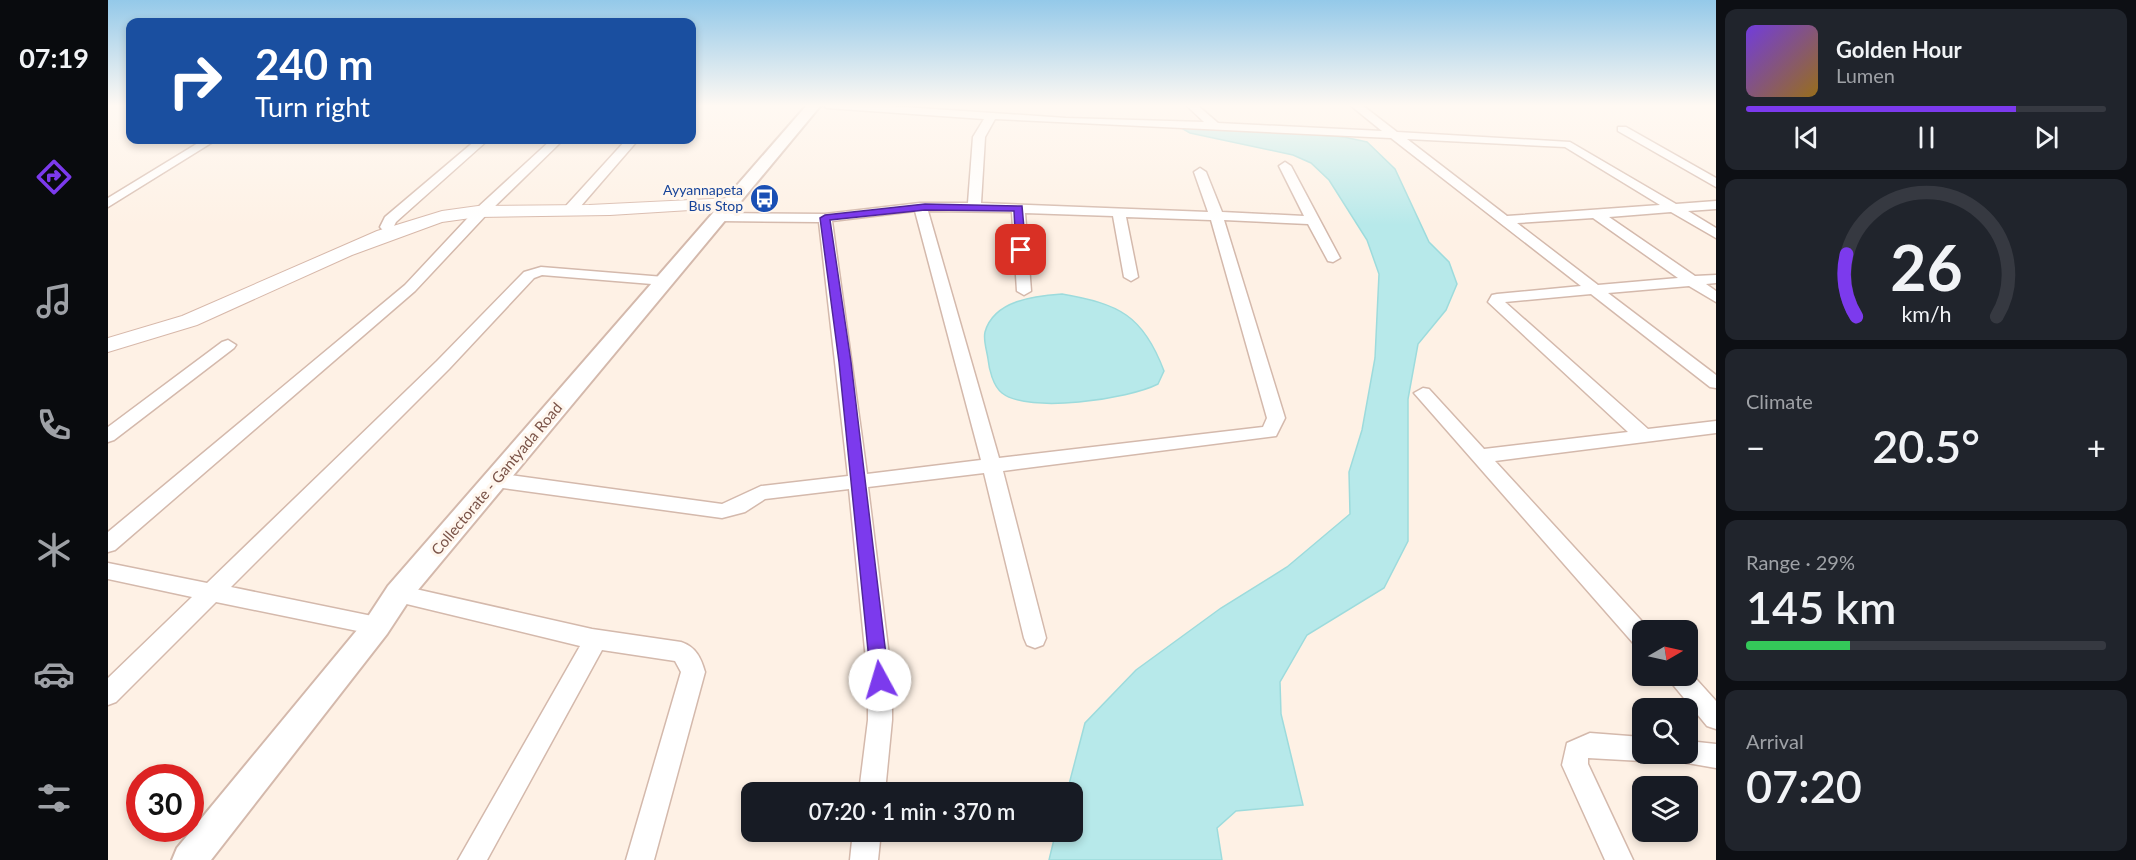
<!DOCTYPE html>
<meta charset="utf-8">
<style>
body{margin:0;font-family:Lato,sans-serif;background:#20242c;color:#f1f3f6;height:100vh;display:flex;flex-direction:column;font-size:22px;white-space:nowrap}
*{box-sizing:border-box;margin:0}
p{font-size:20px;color:#9ea1a6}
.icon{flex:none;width:33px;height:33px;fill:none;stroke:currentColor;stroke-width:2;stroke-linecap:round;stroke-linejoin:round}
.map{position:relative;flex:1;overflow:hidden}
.drawer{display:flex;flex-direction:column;gap:9px;padding:9px;background:#0d0f14;width:420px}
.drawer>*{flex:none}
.guide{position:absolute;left:18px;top:18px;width:570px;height:126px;border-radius:12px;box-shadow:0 3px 9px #0003;background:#1a4fa0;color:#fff;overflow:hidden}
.needle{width:39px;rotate:81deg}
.buttons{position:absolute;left:1524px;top:620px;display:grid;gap:12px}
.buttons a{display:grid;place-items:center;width:66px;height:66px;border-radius:12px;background:#171b24;box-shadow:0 3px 9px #0003;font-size:30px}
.speed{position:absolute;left:18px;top:764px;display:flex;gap:12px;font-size:30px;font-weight:700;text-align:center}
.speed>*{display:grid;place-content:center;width:78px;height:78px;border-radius:50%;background:#171b24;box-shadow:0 3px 9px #0003;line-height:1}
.speed .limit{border:9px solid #d22;background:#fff;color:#111}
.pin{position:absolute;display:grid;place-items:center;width:51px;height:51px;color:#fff;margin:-26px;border-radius:12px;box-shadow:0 3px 9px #0006}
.me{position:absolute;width:66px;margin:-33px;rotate:354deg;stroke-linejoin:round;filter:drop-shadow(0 0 4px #0008)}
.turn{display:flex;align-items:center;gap:21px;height:126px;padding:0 30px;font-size:27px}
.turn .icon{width:78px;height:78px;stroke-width:2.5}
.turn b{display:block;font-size:42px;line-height:51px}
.big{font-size:45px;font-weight:600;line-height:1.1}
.drawer .card{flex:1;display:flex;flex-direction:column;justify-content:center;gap:9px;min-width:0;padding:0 21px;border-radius:12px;background:#20242c}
.drawer .dial{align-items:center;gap:0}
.dial svg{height:156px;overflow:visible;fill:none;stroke:#363941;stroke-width:7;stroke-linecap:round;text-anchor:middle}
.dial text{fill:#f1f3f6;stroke:none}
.song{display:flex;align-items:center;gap:18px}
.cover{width:72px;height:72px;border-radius:9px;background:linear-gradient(135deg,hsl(260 70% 55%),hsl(40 70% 35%))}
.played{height:6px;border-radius:3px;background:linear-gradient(90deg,#7c3aed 75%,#363941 75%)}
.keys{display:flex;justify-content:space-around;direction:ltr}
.heat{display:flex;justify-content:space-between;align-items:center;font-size:33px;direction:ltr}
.charge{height:9px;border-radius:4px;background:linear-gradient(90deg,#34c759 29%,#363941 0)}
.trip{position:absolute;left:633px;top:782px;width:342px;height:60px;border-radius:12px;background:#171b24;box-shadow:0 3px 9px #0003;font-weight:600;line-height:60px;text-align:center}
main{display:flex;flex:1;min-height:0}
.dock{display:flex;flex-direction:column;width:108px;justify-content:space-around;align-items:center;background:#090b0e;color:#9ea1a6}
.dock .icon{width:42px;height:42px}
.dock .selected{color:#7c3aed}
.dock b{font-size:27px;color:#f1f3f6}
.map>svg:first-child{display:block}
.water{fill:#b7e9ea;stroke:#9ddbdc;stroke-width:1.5}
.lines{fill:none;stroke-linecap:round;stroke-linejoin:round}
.minor-casing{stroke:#d4b9ac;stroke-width:3}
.tertiary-casing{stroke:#d4b9ac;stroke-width:4}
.secondary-casing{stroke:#d7b8aa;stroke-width:2}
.minor{fill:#fff;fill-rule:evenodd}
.tertiary{fill:#fff;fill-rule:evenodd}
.secondary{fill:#fff;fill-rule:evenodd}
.route{fill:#7c3aed;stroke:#51269a;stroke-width:1.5}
.labels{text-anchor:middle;stroke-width:6;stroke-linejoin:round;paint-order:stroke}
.far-transit-label{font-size:14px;fill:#164399;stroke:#fff6ed;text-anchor:end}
.street-label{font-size:15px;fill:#7a5348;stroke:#fff6ed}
</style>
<main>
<nav class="dock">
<b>07:19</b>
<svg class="icon selected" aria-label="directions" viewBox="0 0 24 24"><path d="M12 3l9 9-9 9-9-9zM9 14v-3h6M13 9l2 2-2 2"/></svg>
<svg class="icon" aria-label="music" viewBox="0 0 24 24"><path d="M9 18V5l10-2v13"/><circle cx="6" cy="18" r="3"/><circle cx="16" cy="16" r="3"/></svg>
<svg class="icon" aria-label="phone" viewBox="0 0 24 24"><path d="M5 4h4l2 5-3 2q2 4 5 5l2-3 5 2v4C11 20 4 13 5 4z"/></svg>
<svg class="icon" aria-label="climate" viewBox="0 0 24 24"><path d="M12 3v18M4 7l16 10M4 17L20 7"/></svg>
<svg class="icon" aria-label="car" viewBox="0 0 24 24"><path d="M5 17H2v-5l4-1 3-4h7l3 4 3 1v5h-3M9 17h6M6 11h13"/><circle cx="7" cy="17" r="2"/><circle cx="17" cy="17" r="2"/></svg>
<svg class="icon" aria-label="filters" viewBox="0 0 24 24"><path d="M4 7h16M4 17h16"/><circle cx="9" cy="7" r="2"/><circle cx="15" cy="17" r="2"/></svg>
</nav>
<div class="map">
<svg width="1608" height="860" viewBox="0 0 1608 860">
<rect width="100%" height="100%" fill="#fef1e5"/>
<path class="water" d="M1070,126l97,5 69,6 23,5 28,27 34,73 20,20 8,22 -11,26 -28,34 -10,55v142l-24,47 -77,47 -27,47 1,32 22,91 -67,6 -19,17 5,32h-173l7,-29h16v-39h-5l18,-69 51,-53 85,-62 66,-41 63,-53 -1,-42 13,-42 13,-72 4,-84 -12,-34 -38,-60 -18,-17 -18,-8 -103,-22z
M954,294c57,10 81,21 102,77l-6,13c-29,15 -130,30 -156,9 -9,-7 -13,-24 -14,-34 -1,-8 -5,-19 -3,-27 9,-32 50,-36 77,-38z"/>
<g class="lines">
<defs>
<path id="minor" d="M714,105h52l192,13 138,4 -18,-17h11l21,18 164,8 -32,-26h12l35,27 173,10 106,62 40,-3v8l-28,2 28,17v10l-45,-26 -62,5 86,59 21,-1v8l-10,1 10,7v11l-27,-16 -81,7 108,82v13l-6,-1 -119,-93 -86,8 143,127 68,-8v12l-221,28 155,169h-8v16l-8,-2 -220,-251 9,-5 6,1 55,60 144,-17 -140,-130 4,-7 5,-1 84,-8 -190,-148 -396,-19 -10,18 -4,66 227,9 -14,-40 6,-4 6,4 16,40 82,4 -25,-50 6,-4 6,4 49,92 -7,4 -5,-1 -20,-37 -84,-4 61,198 -9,18 -273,35 43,167 -3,7 -8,3 -8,-3 -3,-7 -40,-165 -116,14 24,193v40l-7,72h-26l9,-72v-40l-19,-191 -84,10 -20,13 -23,6 -226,-31 -7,-2 -3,-5 3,-5 7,-2 226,31 39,-18 87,-10 -29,-254 -98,-1 -7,-4 7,-4 104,1 95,-11h48l5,-66 11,-18 -157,-11zM1299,139l158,8 95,58 -153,11zM807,211l66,249 -114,14 -35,-253zM820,211l84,1 5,79 7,4 7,-4 -6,-78 88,3 11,61 7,4 7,-4 -12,-60 85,3 56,198 -4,9 -264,31zM1485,218l85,60 -80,7 -81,-62z
M1510,127h8l90,51v9l-98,-56z
M95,140h13l-108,67v-9z
M368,140h12l-92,82 -2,4 5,6 -2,3h-10l-7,-8 5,-10z
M443,140h12l-75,73 -73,78 -300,259 -7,2v-20l297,-247 73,-78z
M518,140h12l-64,74h-10v-6z
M433,267l123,10 7,4 -7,4 -122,-10 -8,3 -85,91 -218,218 146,30 8,2 3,7 -3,7 -8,2 -161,-33 -100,100 -8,3v-27l84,-81 -84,-18v-16l99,20 230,-222 87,-89z
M120,340l8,5 -2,3 -120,92 -6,2v-15l114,-85z
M290,585l194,44 89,13c15,5 20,16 24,30l-51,188h-28l55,-188 -6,-11 -73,-11 -115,210h-29l122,-214 -190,-46 -3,-6 3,-6z
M1580,670l28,31v28l-9,-3 -42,-51h23z
M1482,733l52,4v16h11l-2,4 -9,4 -54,-3v6l45,96h-28l-43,-95 5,-22z
M1580,741l28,3v24l-40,-7 -4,-8h16z
M745,831h28l-3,29h-28z"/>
<path id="tertiary" d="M699,105h14l-413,497 -21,32 -176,226h-39l5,-12 190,-230 21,-32z"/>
<path id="secondary" d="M624,198l6,1 3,4 -3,4 -128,8 -132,2 -36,5 -90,33 -155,70 -89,27v-14l74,-22 195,-85 65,-20 36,-5 111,-1z"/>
</defs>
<use href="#minor" class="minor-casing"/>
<use href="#tertiary" class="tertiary-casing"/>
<use href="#secondary" class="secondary-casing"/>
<use href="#minor" class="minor"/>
<use href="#tertiary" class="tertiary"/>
<use href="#secondary" class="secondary"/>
</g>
<linearGradient id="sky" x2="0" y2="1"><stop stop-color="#94c9e9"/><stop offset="0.47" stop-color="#fff9f3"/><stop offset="1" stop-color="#fff9f3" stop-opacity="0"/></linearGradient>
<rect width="1608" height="225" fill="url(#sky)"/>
<path class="route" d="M817,204l97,2 4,44 -5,3 -5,-3 -2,-39 -89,-1 -95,10 21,142 38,318 -3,6 -6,2 -6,-2 -3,-6 -32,-318 -19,-144 5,-3z"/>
<defs>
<symbol id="bus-disc" viewBox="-11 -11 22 22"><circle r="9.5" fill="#1a4fb4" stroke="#fff6ed"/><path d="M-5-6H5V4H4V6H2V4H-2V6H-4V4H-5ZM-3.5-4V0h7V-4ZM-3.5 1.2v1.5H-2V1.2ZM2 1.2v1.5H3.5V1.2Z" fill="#fff"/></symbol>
</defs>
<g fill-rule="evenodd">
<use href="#bus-disc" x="640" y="182" width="33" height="33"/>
</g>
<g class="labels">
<g class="far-transit-label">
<text x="635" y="195">Ayyannapeta<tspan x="635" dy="16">Bus Stop</tspan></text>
</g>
<g class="street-label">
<text transform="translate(389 479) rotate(-50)" y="5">Collectorate - Gantyada Road</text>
</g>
</g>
</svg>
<div class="buttons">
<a><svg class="needle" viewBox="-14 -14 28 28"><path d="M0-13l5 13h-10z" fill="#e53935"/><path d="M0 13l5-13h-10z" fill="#9ea1a6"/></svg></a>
<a><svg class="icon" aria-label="search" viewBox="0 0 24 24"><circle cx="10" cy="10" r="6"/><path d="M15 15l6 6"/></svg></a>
<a><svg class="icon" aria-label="layers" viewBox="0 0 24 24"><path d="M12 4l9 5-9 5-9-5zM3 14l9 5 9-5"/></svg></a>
</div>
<div class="speed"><div class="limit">30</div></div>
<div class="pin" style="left:913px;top:250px;background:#d93025"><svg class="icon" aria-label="arrive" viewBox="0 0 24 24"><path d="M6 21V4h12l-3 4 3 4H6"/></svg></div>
<svg class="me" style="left:772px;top:680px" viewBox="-20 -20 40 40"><circle r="19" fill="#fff"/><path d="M0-13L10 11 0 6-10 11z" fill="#7c3aed"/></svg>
<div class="trip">07:20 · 1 min · 370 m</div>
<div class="guide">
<div class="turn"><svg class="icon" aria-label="right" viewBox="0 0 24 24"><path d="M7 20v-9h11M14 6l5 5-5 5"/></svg><div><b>240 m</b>Turn right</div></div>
</div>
</div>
<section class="drawer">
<div class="card">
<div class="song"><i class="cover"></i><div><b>Golden Hour</b><p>Lumen</p></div></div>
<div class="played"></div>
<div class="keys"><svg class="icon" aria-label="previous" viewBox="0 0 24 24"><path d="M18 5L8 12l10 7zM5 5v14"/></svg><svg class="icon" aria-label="pause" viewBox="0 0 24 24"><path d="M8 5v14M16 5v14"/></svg><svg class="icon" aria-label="next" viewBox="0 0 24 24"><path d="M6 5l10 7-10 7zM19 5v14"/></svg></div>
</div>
<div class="card dial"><svg viewBox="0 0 100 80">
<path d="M14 69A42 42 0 1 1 86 69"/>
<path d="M14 69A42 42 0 0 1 9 37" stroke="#7c3aed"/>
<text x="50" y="56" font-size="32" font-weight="700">26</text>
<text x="50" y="72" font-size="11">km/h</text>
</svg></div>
<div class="card"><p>Climate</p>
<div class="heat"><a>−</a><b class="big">20.5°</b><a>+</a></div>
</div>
<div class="card"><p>Range · 29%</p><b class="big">145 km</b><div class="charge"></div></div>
<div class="card"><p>Arrival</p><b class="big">07:20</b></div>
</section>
</main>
